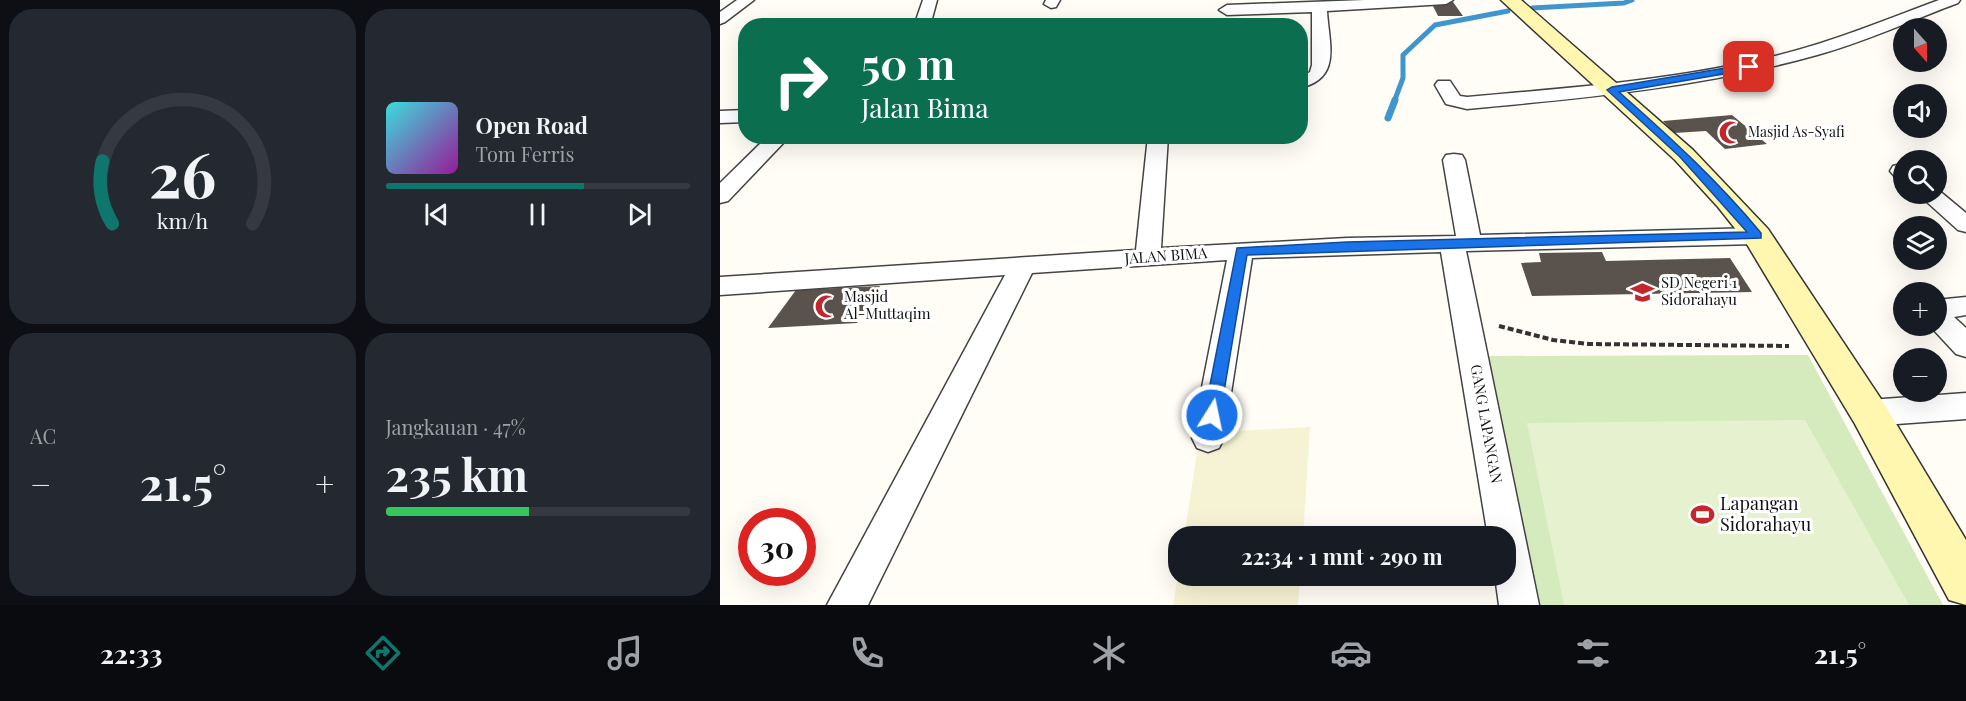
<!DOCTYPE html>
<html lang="id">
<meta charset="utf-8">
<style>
body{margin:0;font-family:"Playfair Display",serif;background:#242831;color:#f1f3f6;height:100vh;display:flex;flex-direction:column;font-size:22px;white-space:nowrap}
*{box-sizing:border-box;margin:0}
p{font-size:20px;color:#9ea1a6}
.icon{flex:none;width:33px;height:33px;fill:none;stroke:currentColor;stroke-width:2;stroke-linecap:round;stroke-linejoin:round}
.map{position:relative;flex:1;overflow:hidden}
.side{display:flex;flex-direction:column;gap:9px;padding:9px;background:#0d0f14;width:720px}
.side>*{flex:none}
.guide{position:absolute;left:18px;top:18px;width:570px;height:126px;border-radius:24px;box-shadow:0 6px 24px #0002;background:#0b6e4f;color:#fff;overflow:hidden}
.needle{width:39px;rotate:159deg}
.buttons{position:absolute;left:1173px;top:18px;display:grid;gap:12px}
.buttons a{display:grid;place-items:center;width:54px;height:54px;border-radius:50%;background:#171b24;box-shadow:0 6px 24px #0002;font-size:30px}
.speed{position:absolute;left:18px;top:508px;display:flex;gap:12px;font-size:30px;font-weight:700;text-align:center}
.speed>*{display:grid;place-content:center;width:78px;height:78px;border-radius:50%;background:#171b24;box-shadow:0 6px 24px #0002;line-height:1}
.speed .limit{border:9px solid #d22;background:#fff;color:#111}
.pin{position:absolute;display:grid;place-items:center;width:51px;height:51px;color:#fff;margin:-26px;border-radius:12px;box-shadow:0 3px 9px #0006}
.me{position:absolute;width:66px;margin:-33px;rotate:10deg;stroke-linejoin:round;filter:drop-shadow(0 0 4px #0008)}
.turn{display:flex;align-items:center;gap:21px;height:126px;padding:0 24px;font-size:27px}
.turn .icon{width:78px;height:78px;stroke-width:2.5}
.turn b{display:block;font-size:42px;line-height:51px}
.big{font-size:45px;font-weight:700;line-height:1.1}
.side .widget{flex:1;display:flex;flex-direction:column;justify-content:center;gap:9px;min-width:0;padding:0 21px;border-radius:24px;background:#242831}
.side .dial{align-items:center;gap:0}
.dial svg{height:156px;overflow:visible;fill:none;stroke:#363941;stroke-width:7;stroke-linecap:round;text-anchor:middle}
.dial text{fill:#f1f3f6;stroke:none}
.song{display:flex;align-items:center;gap:18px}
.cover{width:72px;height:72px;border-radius:9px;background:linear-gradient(135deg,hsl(180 70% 55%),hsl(300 70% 35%))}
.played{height:6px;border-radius:3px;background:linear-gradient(90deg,#0f766e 65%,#363941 65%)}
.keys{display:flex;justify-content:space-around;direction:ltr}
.heat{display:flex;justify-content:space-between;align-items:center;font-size:33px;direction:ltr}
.charge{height:9px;border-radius:4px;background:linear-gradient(90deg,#34c759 47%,#363941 0)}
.side .tiles{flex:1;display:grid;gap:9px;grid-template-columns:repeat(2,1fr)}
.trip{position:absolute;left:448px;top:526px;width:348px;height:60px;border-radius:24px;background:#171b24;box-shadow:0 6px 24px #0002;font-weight:700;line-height:60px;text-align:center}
.tabs{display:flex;height:96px;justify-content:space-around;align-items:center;background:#090b0e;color:#9ea1a6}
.tabs .icon{width:42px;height:42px}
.tabs .current{color:#0f766e}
.tabs b{font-size:27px;color:#f1f3f6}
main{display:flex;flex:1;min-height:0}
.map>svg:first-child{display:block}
.farmland{fill:#f6f3d4}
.green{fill:#d5ebbd}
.pitch{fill:#e6f2cf}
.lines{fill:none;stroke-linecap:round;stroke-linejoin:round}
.stream-far1{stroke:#3f96cf;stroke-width:5}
.stream{stroke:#3f96cf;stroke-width:7}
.building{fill:#5a524d}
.street-casing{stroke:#444;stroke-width:3}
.secondary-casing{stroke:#333;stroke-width:3}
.path{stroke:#333;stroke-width:4;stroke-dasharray:6 3;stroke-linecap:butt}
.street{fill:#fff;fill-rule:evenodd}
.secondary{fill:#fff6b0;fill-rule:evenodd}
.route{fill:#1a73e8;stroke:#114b97;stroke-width:1.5}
.labels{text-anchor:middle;stroke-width:6;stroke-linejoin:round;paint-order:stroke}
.far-poi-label{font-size:14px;fill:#111;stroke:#fff;text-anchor:start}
.street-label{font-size:15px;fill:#111;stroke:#fff}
.poi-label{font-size:15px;fill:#111;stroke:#fff;text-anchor:start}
.near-poi-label{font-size:18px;fill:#111;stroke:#fff;text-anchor:start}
</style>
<main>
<section class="side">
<div class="tiles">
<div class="widget dial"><svg viewBox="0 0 100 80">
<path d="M14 69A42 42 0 1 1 86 69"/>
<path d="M14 69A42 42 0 0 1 9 37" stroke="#0f766e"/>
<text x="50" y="56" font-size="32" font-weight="700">26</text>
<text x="50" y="72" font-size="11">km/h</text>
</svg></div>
<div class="widget">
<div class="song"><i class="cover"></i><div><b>Open Road</b><p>Tom Ferris</p></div></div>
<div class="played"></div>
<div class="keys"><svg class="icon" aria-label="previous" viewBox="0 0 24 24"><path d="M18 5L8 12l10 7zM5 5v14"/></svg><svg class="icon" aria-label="pause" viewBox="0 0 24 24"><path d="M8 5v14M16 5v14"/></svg><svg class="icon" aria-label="next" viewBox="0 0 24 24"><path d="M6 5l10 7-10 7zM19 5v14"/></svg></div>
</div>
<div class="widget"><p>AC</p>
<div class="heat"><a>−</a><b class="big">21.5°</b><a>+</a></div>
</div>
<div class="widget"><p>Jangkauan · 47%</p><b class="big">235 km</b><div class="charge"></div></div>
</div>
</section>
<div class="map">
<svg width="1246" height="605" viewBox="0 0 1246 605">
<rect width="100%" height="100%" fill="#fffdf5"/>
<path class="farmland" d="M590,427l-7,110h-119l16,-104z
M459,569v7h121l-2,29h-125z"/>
<path class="green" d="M1088,355l135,250h-405l-53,-249z"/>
<path class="pitch" d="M1085,420l104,185h-345l-37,-182z"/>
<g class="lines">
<path class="stream-far1" d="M812,8l92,-5 8,-3
M674,102l9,-24v-23l32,-30 73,-14"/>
<path class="stream" d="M668,118l7,-18"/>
</g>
<path class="building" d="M711,2h22l10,14h-25z
M1012,115l35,29 -42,5 -19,-18 -32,2 -11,-12z
M882,252l4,9 124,-3 22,34 -220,4 -11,-33 20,-1 -2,-9z
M160,286l-23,37 -89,5 28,-38z"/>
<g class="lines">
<defs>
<path id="street" d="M17,0h17l-29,22 -5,2v-12z
M203,0h14l-7,26h-16z
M326,0h14l-4,7 -5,1 -7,-4z
M645,0h88l-7,4 -119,7c2,34 15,67 -27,77v-11l10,-5 2,-7v-53l-85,3 -8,-5 8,-5z
M1219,0h21l-2,3c-46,17 -93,39 -141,52 -114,32 -232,43 -350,54l-21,-5 -11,-19 3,-4h12l10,15 7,1c100,-9 201,-16 299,-39 59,-13 116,-37 173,-58z
M26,110v12l-26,1v-12z
M48,136h22l-62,65 -8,2v-20z
M428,136h20l-7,112 186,-10 109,-2 -13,-76 3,-5 8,-1 8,1 3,5 15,75 277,-7 9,3 3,5 -3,5 -9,3 -291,7 73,354h-40l-4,-29h11v-39h-18l-47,-285 -189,6 -28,180 -5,10 -11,4 -11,-4 -5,-10 35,-178 -195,13 -164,332h-41l178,-330 -285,20v-18l416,-27z
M1181,164l3,1v14l-8,-1 -6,-7 3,-5z
M1217,189l29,24v19l-8,-2 -40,-36h18z
M1246,297v18l-12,2 12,11v29l-10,-3 -26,-28h6v-26z
M1246,393v26l-97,7 -11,-4 -5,-9 5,-9 11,-4z"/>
<path id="secondary" d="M781,0h20l172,150 75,79 115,173 83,138v65l-17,-5 -94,-176 -110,-183 -27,-34 -43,-47z"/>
</defs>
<use href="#street" class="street-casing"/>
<use href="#secondary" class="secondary-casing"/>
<path class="path" d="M779,326l54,14 36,4 200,2"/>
<use href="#street" class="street"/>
<use href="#secondary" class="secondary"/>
</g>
<path class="route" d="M1029,64l4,3 -1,2 -133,23c51,45 99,89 142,141v5l-514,17 -27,160 -2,4 -6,2 -5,-2 -3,-4 33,-167 110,-6 400,-10 -67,-75 -73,-67 5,-3z"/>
<defs>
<symbol id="mosque-bare" viewBox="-9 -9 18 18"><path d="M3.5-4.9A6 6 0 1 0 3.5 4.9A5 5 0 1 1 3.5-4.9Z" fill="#c4262e" stroke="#fff" stroke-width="2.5" paint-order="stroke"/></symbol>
<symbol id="school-bare" viewBox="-9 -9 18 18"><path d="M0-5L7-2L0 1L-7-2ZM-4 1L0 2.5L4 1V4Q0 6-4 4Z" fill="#c4262e" stroke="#fff" stroke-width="2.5" paint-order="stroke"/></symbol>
<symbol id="stadium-bare" viewBox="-9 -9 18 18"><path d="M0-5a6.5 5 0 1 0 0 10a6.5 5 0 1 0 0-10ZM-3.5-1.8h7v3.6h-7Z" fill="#c4262e" stroke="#fff" stroke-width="2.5" paint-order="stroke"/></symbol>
</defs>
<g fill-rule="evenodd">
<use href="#mosque-bare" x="994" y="116" width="33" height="33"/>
<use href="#school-bare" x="906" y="276" width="33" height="33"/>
<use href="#mosque-bare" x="90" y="290" width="33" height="33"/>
<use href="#stadium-bare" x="966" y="498" width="33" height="33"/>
</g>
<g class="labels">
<g class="far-poi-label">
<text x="1028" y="137">Masjid As-Syafi</text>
</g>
<g class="street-label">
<text transform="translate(446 256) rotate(-4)" y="5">JALAN BIMA</text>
<text transform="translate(766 424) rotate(80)" y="5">GANG LAPANGAN</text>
</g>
<g class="poi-label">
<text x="941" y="288">SD Negeri 1<tspan x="941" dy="17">Sidorahayu</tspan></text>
<text x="124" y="302">Masjid<tspan x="124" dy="17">Al-Muttaqim</tspan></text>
</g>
<g class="near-poi-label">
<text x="1000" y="510">Lapangan<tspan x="1000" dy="21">Sidorahayu</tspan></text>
</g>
</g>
</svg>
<div class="buttons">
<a><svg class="needle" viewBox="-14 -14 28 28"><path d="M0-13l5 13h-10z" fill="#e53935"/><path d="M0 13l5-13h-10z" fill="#9ea1a6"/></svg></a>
<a><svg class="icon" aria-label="sound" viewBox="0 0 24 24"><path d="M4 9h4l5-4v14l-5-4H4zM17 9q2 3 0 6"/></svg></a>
<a><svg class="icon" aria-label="search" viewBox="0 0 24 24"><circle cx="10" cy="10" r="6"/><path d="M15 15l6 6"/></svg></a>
<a><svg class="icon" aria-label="layers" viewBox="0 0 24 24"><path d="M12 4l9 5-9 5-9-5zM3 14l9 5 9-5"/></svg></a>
<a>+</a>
<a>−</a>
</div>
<div class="speed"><div class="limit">30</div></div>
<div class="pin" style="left:1029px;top:67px;background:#d93025"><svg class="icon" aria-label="arrive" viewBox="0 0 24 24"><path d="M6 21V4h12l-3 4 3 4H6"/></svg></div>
<svg class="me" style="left:492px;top:415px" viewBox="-20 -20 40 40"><circle r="17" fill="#1a73e8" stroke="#fff" stroke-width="3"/><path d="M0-11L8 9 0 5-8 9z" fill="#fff"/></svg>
<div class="trip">22:34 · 1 mnt · 290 m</div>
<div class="guide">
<div class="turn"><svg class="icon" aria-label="right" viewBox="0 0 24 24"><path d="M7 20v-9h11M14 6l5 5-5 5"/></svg><div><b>50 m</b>Jalan Bima</div></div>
</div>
</div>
</main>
<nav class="tabs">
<b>22:33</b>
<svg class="icon current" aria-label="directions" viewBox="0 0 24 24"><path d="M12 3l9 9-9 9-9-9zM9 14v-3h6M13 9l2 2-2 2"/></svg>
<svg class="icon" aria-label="music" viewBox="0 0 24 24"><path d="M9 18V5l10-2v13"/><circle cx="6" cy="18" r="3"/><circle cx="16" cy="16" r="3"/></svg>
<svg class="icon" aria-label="phone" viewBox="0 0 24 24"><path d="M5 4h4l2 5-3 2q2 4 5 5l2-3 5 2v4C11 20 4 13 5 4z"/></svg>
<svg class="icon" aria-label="climate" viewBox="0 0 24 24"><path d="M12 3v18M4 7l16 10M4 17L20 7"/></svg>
<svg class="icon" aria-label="car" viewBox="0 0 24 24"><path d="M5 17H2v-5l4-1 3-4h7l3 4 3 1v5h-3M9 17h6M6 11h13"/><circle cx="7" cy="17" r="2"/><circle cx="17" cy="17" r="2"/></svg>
<svg class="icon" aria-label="filters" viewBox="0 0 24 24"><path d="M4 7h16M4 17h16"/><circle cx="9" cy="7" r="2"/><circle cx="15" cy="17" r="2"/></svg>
<b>21.5°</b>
</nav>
